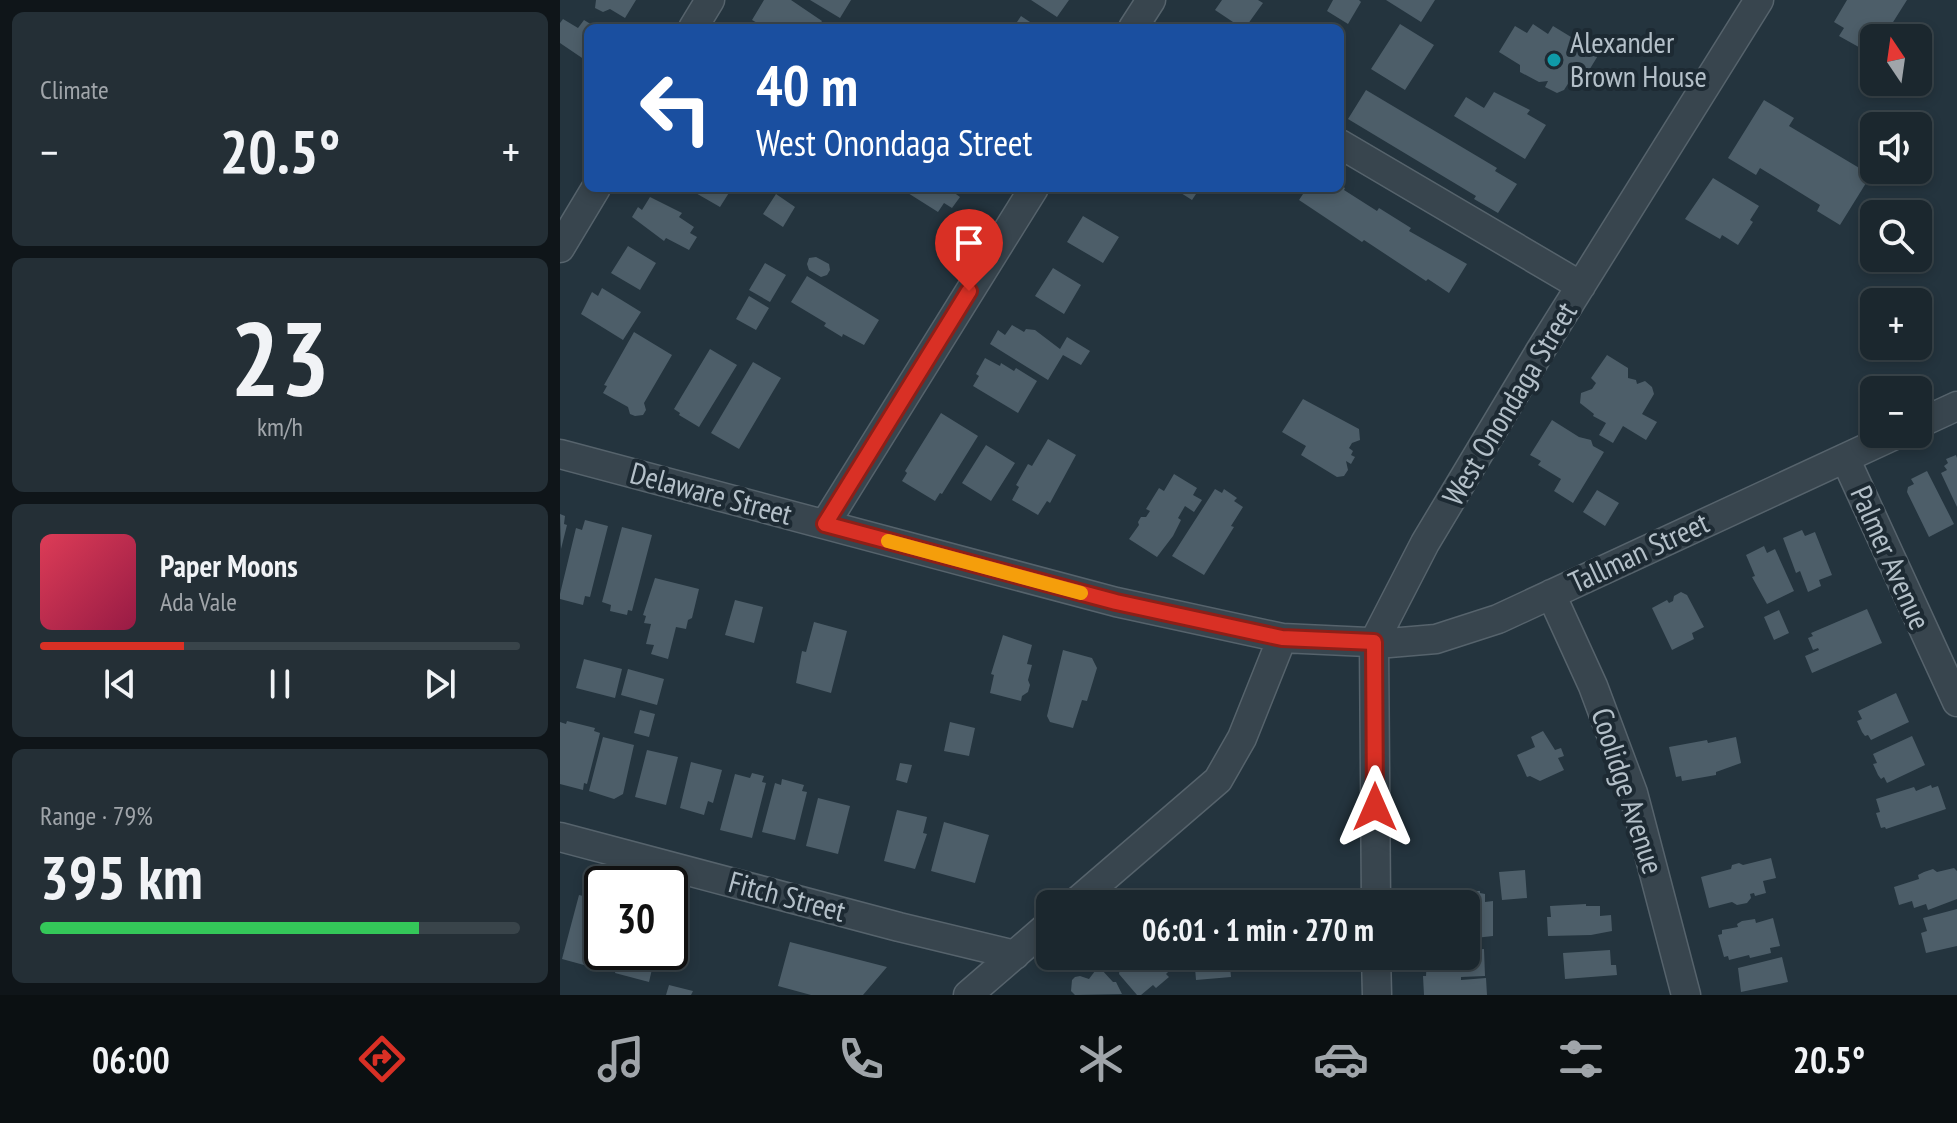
<!DOCTYPE html>
<meta charset="utf-8">
<style>
body{margin:0;font-family:"PT Sans Narrow",sans-serif;background:#242f36;color:#f1f3f6;height:100vh;display:flex;flex-direction:column;font-size:30px;white-space:nowrap}
*{box-sizing:border-box;margin:0}
p{font-size:26px;color:#a0a5aa}
.icon{flex:none;width:44px;height:44px;fill:none;stroke:currentColor;stroke-width:2;stroke-linecap:round;stroke-linejoin:round}
.map{position:relative;flex:1;overflow:hidden}
.panel{display:flex;flex-direction:column;gap:12px;padding:12px;background:#0f1519;width:560px}
.panel>*{flex:none}
.hud{position:absolute;left:24px;top:24px;width:760px;height:168px;border-radius:12px;box-shadow:0 4px 12px #0003,0 0 0 2px #39444a;background:#1a4fa0;color:#fff;overflow:hidden}
.needle{width:52px;rotate:347deg}
.fabs{position:absolute;left:1300px;top:24px;display:grid;gap:16px}
.fabs a{display:grid;place-items:center;width:72px;height:72px;border-radius:12px;background:#1b272e;box-shadow:0 4px 12px #0003,0 0 0 2px #39444a;font-size:40px}
.speed{position:absolute;left:24px;top:866px;display:flex;gap:16px;font-size:40px;font-weight:700;text-align:center}
.speed>*{display:grid;place-content:center;width:104px;height:104px;border-radius:50%;background:#1b272e;box-shadow:0 4px 12px #0003,0 0 0 2px #39444a;line-height:1}
.speed .limit{border:4px solid #111;border-radius:12px;background:#fff;color:#111}
.pin{position:absolute;display:grid;place-items:center;width:68px;height:68px;color:#fff;margin:-82px -34px;border-radius:50% 50% 50% 0;rotate:-45deg;box-shadow:0 0 8px #0007}
.pin .icon{rotate:45deg}
.me{position:absolute;width:88px;margin:-44px;rotate:0deg;stroke-linejoin:round;filter:drop-shadow(0 0 6px #0008)}
.turn{display:flex;align-items:center;gap:28px;height:168px;padding:0 40px;font-size:36px}
.turn .icon{width:104px;height:104px;stroke-width:2.5}
.turn b{display:block;font-size:56px;line-height:68px}
.big{font-size:60px;font-weight:700;line-height:1.1}
.panel .widget{flex:1;display:flex;flex-direction:column;justify-content:center;gap:12px;min-width:0;padding:0 28px;border-radius:12px;background:#242f36}
.panel .dial{align-items:center;gap:0}
.dial b{font-size:104px;line-height:1}
.song{display:flex;align-items:center;gap:24px}
.cover{width:96px;height:96px;border-radius:12px;background:linear-gradient(135deg,hsl(350 70% 55%),hsl(340 70% 35%))}
.played{height:8px;border-radius:4px;background:linear-gradient(90deg,#d93025 30%,#39444a 30%)}
.keys{display:flex;justify-content:space-around;direction:ltr}
.heat{display:flex;justify-content:space-between;align-items:center;font-size:44px;direction:ltr}
.charge{height:12px;border-radius:6px;background:linear-gradient(90deg,#34c759 79%,#39444a 0)}
.trip{position:absolute;left:476px;top:890px;width:444px;height:80px;border-radius:12px;background:#1b272e;box-shadow:0 4px 12px #0003,0 0 0 2px #39444a;font-weight:700;line-height:80px;text-align:center}
.dock{display:flex;height:128px;justify-content:space-around;align-items:center;background:#0b1012;color:#a0a5aa}
.dock .icon{width:56px;height:56px}
.dock .selected{color:#d93025}
.dock b{font-size:36px;color:#f1f3f6}
main{display:flex;flex:1;min-height:0}
.map>svg:first-child{display:block}
.building{fill:#4d5e69}
.lines{fill:none;stroke-linecap:round;stroke-linejoin:round}
.minor-casing{stroke:#56636c;stroke-width:31}
.minor{stroke:#38454e;stroke-width:28}
.route-casing{stroke:#8d1f18;stroke-width:20}
.route{stroke:#d93025;stroke-width:14}
.slow{stroke:#f59e0b;stroke-width:14}
.culture-dot{fill:#0f9aa8;stroke:#1d2a33;stroke-width:3}
.labels{text-anchor:middle;stroke-width:8;stroke-linejoin:round;paint-order:stroke}
.poi-label{font-size:30px;fill:#b4c0c9;stroke:#1d2a33;text-anchor:start}
.street-label{font-size:30px;fill:#b4c0c9;stroke:#1d2a33}
</style>
<main>
<section class="panel">
<div class="widget"><p>Climate</p>
<div class="heat"><a>−</a><b class="big">20.5°</b><a>+</a></div>
</div>
<div class="widget dial"><b>23</b><p>km/h</p></div>
<div class="widget">
<div class="song"><i class="cover"></i><div><b>Paper Moons</b><p>Ada Vale</p></div></div>
<div class="played"></div>
<div class="keys"><svg class="icon" aria-label="previous" viewBox="0 0 24 24"><path d="M18 5L8 12l10 7zM5 5v14"/></svg><svg class="icon" aria-label="pause" viewBox="0 0 24 24"><path d="M8 5v14M16 5v14"/></svg><svg class="icon" aria-label="next" viewBox="0 0 24 24"><path d="M6 5l10 7-10 7zM19 5v14"/></svg></div>
</div>
<div class="widget"><p>Range · 79%</p><b class="big">395 km</b><div class="charge"></div></div>
</section>
<div class="map">
<svg width="1397" height="995" viewBox="0 0 1397 995">
<rect width="100%" height="100%" fill="#24343e"/>
<path class="building" d="M36,0h40l-11,18 -15,-9 -7,3 -8,-4z
M204,0h27l31,21 -5,7h-58v-4l-7,-4z
M250,0h41l-11,18z
M471,0h38l-12,17z
M662,0h36l5,3 -18,25h-3l-27,-18z
M773,0h26l2,2 -13,22 -21,-13z
M826,0h49l-14,22z
M1287,0h60l-24,38h-9l-1,17 -34,-19 5,-8 -10,-6z
M461,16l18,12h-26z
M3,19l15,9 6,-8 13,8h-9v34l-28,-19v-20z
M840,24l34,21 -29,45 -34,-21z
M973,24l15,10 5,-8 46,28 -19,31 -9,-6 -7,11 -7,3 -12,-6 3,-6 -9,1 -19,-10v-7l-21,-13 16,-26 12,7z
M806,90l131,78 -2,3 22,13 -19,29 -24,-14 2,-3 -128,-77z
M934,92l36,18 -3,4 19,11 -21,34 -71,-43 12,-19 18,11z
M1204,100l30,18 -5,8 82,49 -31,50 -23,-14 3,-6 -60,-37 -4,7 -28,-17z
M1153,178l46,28 -9,14 3,2 -15,23 -16,-10 -2,4 -35,-20z
M780,185l5,3 -1,2 33,21 2,-3 32,20 -2,3 58,33 -18,29 -21,-14 -2,2 -62,-41 -2,2 -63,-42 8,-12h33z
M127,188h45l-12,19z
M340,188h55l-2,4 7,5 -8,11 -8,-5 -6,9z
M613,188h27l-8,12z
M216,194l19,13 -12,20 -20,-13z
M90,197l32,16 -3,4 15,10 -4,6 7,4 -8,13 -23,-12 -2,3 -32,-24 6,-10 4,3z
M523,216l36,21 -16,26 -36,-21z
M68,246l28,17 -16,27 -29,-17z
M256,257l13,7 1,6 -3,5 -6,2 -12,-7 -2,-6 2,-6z
M205,263l21,12 -16,27 -21,-12z
M493,268l28,17 -17,29 -29,-18z
M247,276l72,44 -15,25 -21,-11 -1,3 -18,-11 2,-3 -35,-21z
M42,288l39,24 -18,28 -42,-26 11,-22 6,4z
M189,296l20,12 -13,22 -20,-11z
M452,325l12,7 2,-3 9,1 25,19 7,-12 23,14 -9,14 -18,-10 -15,25 -58,-36 8,-14 7,5z
M74,332l38,23 -28,48 2,7 -3,5 -8,1 -5,-2 -2,-7 -25,-14 4,-7 -3,-1z
M150,349l27,16 -38,62 -20,-12 1,-2 -6,-4z
M1047,355l21,13v10l8,2 1,4 8,-3 7,6 2,7 -12,20 15,8 -11,18 -23,-14 -10,17 -14,-8 7,-12 -13,-7 1,-2 -14,-11 1,-10 11,-4 4,-6 -5,-5z
M425,358l15,8 1,-3 13,8 2,-3 21,13 -19,32 -45,-27 6,-10 -3,-2z
M193,362l28,16 -42,71 -28,-16z
M743,399l56,30 1,11 -8,3 -3,5 4,3 -2,4 4,2 -4,7 -5,-3 2,9 -4,6 -7,1 -36,-22 5,-9 -24,-14z
M381,413l37,23 -36,58 -2,-1 -5,8 -33,-20 5,-8 -2,-2z
M992,420l27,17 12,3 2,6 11,6 -31,51 -19,-12 7,-12 -23,-14 3,-4 -11,-6z
M488,439l28,16 -26,48 -3,-2 -9,14 -26,-15 7,-13 -3,-2 12,-21 4,2z
M426,445l29,18 -24,38 -29,-18z
M1396,455l1,3v49l-16,-34 6,-3 -3,-4 4,-3 -2,-4z
M1367,471l27,53 -25,13 -22,-45 1,-5 6,-3 -3,-5z
M614,474l23,14 -4,7 9,5 -8,12 -9,-6 -7,12 3,2 -8,16 -16,21 -28,-18 10,-14 -1,-3 3,-5h5l4,-6 -4,-2 13,-21 5,3z
M655,489l7,4 2,-4 13,9 -3,3 9,6 -12,19 3,1 -30,48 -32,-19z
M1037,490l22,13 -14,23 -22,-14z
M0,514l5,2 -1,8 3,1 -6,24z
M25,520l23,6 -18,71 -5,-1 -2,9 -23,-6v-5l16,-66 6,2z
M62,527l30,8 -20,76 -4,-1 -1,5 -17,-4 1,-6 -9,-3z
M1242,530l3,6 10,-4 17,43 -13,5 2,6 -13,6 -8,-21 -4,2 -13,-35z
M1204,546l3,7 8,-4 19,42 -27,13 -15,-27 3,-1 -9,-21z
M95,578l44,11 -7,29 -4,2 -2,9 -10,-2 -8,32 -17,-5 3,-9 -8,-1 5,-20 -7,-1 2,-7 -3,-1z
M1121,592l6,3 17,32 -12,6 2,6 -22,11 -20,-42 15,-8 2,3 4,-2 1,-5z
M175,600l28,7 -9,36 -29,-8z
M1307,609l15,34 -70,30 -7,-17 14,-6 -1,-2 -5,2 -5,-12 5,-2 -2,-3z
M1219,610l10,23 -15,7 -10,-23z
M254,622l33,9 -16,62 -35,-10 6,-32 4,1z
M443,635l29,10 -5,19 5,1 -4,15 2,5 -2,7 -6,4 -1,5 -31,-8 4,-18 -3,-1z
M503,650l29,8 5,10 -10,33 -5,-1 -9,28 -23,-6 -3,-6z
M24,659l38,10 -7,29 -39,-10z
M68,669l36,10 -7,26 -36,-10z
M1336,693l13,29 -38,18 -3,-5 -3,1 -3,-4 -5,-11 5,-2 -4,-8z
M80,710l15,4 -6,23 -15,-4z
M7,721l28,7 -1,3 6,2 -13,51 -3,-1 -1,7 -23,-6v-62l6,2z
M390,722l25,6 -6,28 -25,-5z
M983,731l12,19 6,-2 3,8 -6,2 6,12 -24,11 -10,-5 -3,1 -10,-22 18,-8 -4,-10z
M1352,736l13,29 -38,18 -3,-6 -3,2 -3,-4 -5,-11 4,-1 -4,-9z
M43,737l31,8 -11,49 -9,5 -25,-8z
M1176,737l5,26 -25,9v3l-34,6 -1,-5 -5,1 -7,-30 38,-7 1,3z
M87,750l31,7 -12,48 -31,-8z
M131,762l31,8 -9,33 -5,-2 -4,14 -24,-7z
M340,763l12,2 -5,18 -11,-3z
M192,773l12,3 -2,6 4,1 -14,55 -32,-8 15,-56 15,4z
M222,779l22,6 -2,6 5,1 -12,48 -33,-8 13,-49 6,2z
M1371,785l1,3 6,-2 8,23 -60,20 -1,-2 -4,1 -5,-15 4,-1 -4,-13 38,-12 2,4z
M258,798l32,8 -12,48 -32,-8z
M337,810l30,7 -4,16 4,1 -12,35 -31,-8z
M384,822l45,13 -14,48 -44,-12z
M1211,858l5,20 -13,3 3,12 -11,3 -1,-3 -4,1 1,4 -4,5 -10,2 -5,-3 -23,6 -8,-31 30,-8 1,-4 7,-2 4,2z
M1394,868l3,3v28l-29,11 -2,-6 -12,4 -2,-7 -13,4 -5,-18 25,-8 -1,-4 6,-3 9,-3 4,3z
M965,870l2,28 -25,2 -3,-28z
M900,891h20v2l5,1v8l8,-1v35l-27,3v-35h-21l3,-6 12,-4z
M19,895l20,5 -2,8 5,1v34l-7,25 -33,-9z
M1026,904v2h14v10l11,-1 1,16 -21,4 -43,1 -1,-19h4l-1,-11z
M1397,909v37l-31,7 -5,-20 6,-2 -4,-13z
M1213,918l7,28 -10,2 1,5 -21,5 -1,-3 -20,5 -1,-4 -4,1 -6,-22 4,-1v-4l16,-3 -1,-3 5,-3 13,-2 1,4z
M230,942l97,25 -24,28h-52l-33,-9z
M924,949l1,27 -24,1v3l25,-2 1,17h-63l-1,-19h3l1,-20h39v-6z
M1050,950l1,15h5l1,10 -52,4 -2,-26z
M61,952h35l-7,30 -34,-9z
M554,956h48l10,12 -6,6 3,3 -13,11 -3,-3 -12,10h-4l-18,-21 1,-6 -7,-8z
M634,956h35l2,21 -35,3z
M706,956h48v9l-31,1v5h-17z
M1222,957l6,25 -47,10 -3,-24z
M541,969l12,13h3l6,12 -47,1 -4,-4 1,-11 3,-3 5,-1 9,3 6,-8z
M109,985l24,6 -2,4h-25z"/>
<g class="lines">
<defs>
<path id="minor" d="M133,28l17,-28
M573,28l18,-28
M780,144l241,142
M0,248l36,-60
M1358,424l39,-18
M0,454l556,148 166,36 107,5 47,-4 62,-20 399,-185
M1285,458l112,244
M265,524l209,-336
M991,594l42,92 40,107 53,202
M0,837l339,90 116,28
M514,904l144,-124 24,-42 40,-100
M816,904l-2,-262 51,-99 115,-192 219,-351
M816,956l1,39
M408,995l82,-71"/>
</defs>
<use href="#minor" class="minor-casing"/>
<use href="#minor" class="minor"/>
</g>
<g class="lines">
<defs>
<path id="route" d="M409,291l-144,233 291,78 166,36 92,4 1,165"/>
</defs>
<use href="#route" class="route-casing"/>
<use href="#route" class="route"/>
<path class="slow" d="M328,541l193,52"/>
</g>
<circle class="culture-dot" cx="994" cy="60" r="8"/>
<g class="labels">
<g class="poi-label">
<text x="1010" y="53">Alexander<tspan x="1010" dy="34">Brown House</tspan></text>
</g>
<g class="street-label">
<text transform="translate(950 404) rotate(-59)" y="10">West Onondaga Street</text>
<text transform="translate(151 494) rotate(15)" y="10">Delaware Street</text>
<text transform="translate(1079 553) rotate(-25)" y="10">Tallman Street</text>
<text transform="translate(1330 558) rotate(66)" y="10">Palmer Avenue</text>
<text transform="translate(1067 791) rotate(72)" y="10">Coolidge Avenue</text>
<text transform="translate(227 897) rotate(15)" y="10">Fitch Street</text>
</g>
</g>
</svg>
<div class="fabs">
<a><svg class="needle" viewBox="-14 -14 28 28"><path d="M0-13l5 13h-10z" fill="#e53935"/><path d="M0 13l5-13h-10z" fill="#a0a5aa"/></svg></a>
<a><svg class="icon" aria-label="sound" viewBox="0 0 24 24"><path d="M4 9h4l5-4v14l-5-4H4zM17 9q2 3 0 6"/></svg></a>
<a><svg class="icon" aria-label="search" viewBox="0 0 24 24"><circle cx="10" cy="10" r="6"/><path d="M15 15l6 6"/></svg></a>
<a>+</a>
<a>−</a>
</div>
<div class="speed"><div class="limit">30</div></div>
<div class="pin" style="left:409px;top:291px;background:#d93025"><svg class="icon" aria-label="arrive" viewBox="0 0 24 24"><path d="M6 21V4h12l-3 4 3 4H6"/></svg></div>
<svg class="me" style="left:815px;top:807px" viewBox="-20 -20 40 40"><path d="M0-17L14 15 0 8-14 15z" fill="#d93025" stroke="#fff" stroke-width="4"/></svg>
<div class="trip">06:01 · 1 min · 270 m</div>
<div class="hud">
<div class="turn"><svg class="icon" aria-label="left" viewBox="0 0 24 24"><path d="M17 20v-9H6M10 6l-5 5 5 5"/></svg><div><b>40 m</b>West Onondaga Street</div></div>
</div>
</div>
</main>
<nav class="dock">
<b>06:00</b>
<svg class="icon selected" aria-label="directions" viewBox="0 0 24 24"><path d="M12 3l9 9-9 9-9-9zM9 14v-3h6M13 9l2 2-2 2"/></svg>
<svg class="icon" aria-label="music" viewBox="0 0 24 24"><path d="M9 18V5l10-2v13"/><circle cx="6" cy="18" r="3"/><circle cx="16" cy="16" r="3"/></svg>
<svg class="icon" aria-label="phone" viewBox="0 0 24 24"><path d="M5 4h4l2 5-3 2q2 4 5 5l2-3 5 2v4C11 20 4 13 5 4z"/></svg>
<svg class="icon" aria-label="climate" viewBox="0 0 24 24"><path d="M12 3v18M4 7l16 10M4 17L20 7"/></svg>
<svg class="icon" aria-label="car" viewBox="0 0 24 24"><path d="M5 17H2v-5l4-1 3-4h7l3 4 3 1v5h-3M9 17h6M6 11h13"/><circle cx="7" cy="17" r="2"/><circle cx="17" cy="17" r="2"/></svg>
<svg class="icon" aria-label="filters" viewBox="0 0 24 24"><path d="M4 7h16M4 17h16"/><circle cx="9" cy="7" r="2"/><circle cx="15" cy="17" r="2"/></svg>
<b>20.5°</b>
</nav>
